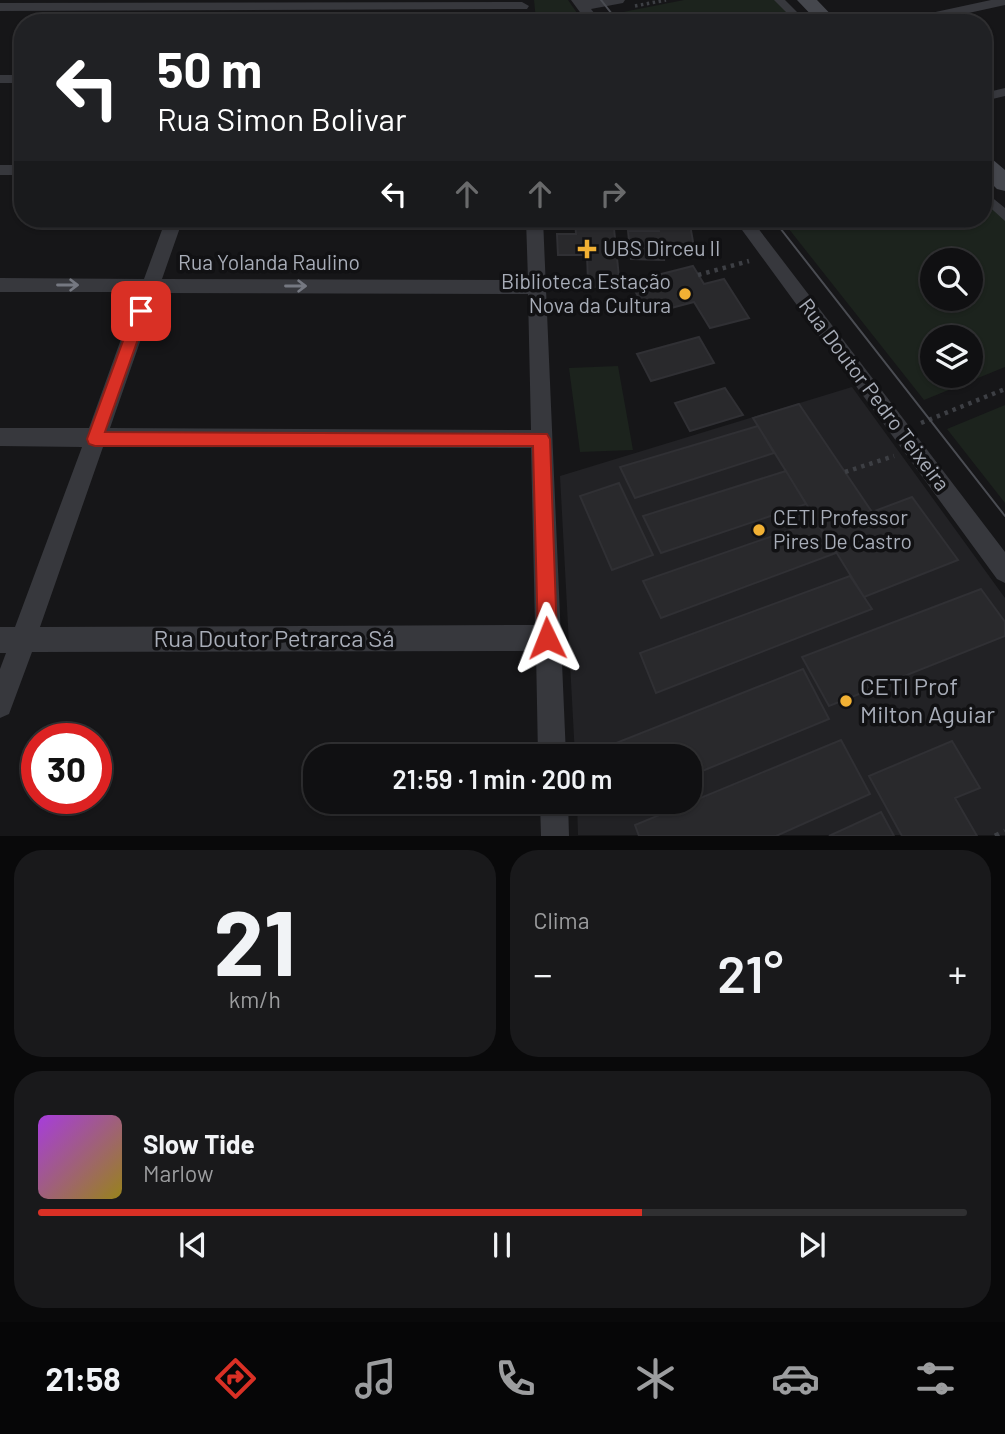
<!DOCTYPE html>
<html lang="pt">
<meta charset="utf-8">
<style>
body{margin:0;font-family:Barlow,sans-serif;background:#19191b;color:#f1f3f6;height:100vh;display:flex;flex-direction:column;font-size:26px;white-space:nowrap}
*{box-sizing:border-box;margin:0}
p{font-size:23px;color:#9c9d9f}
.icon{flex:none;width:38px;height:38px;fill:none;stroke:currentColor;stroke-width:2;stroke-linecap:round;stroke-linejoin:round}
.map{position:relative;height:836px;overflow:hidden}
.drawer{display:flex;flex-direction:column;gap:14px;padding:14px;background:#09090a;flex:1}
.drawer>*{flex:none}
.banner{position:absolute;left:14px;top:14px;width:978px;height:214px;border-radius:28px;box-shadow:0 2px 5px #0004,0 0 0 2px #303032;background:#202124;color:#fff;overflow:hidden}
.buttons{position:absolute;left:920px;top:248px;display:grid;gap:14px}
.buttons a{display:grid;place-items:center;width:63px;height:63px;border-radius:50%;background:#101012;box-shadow:0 2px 5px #0004,0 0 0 2px #303032;font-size:35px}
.speed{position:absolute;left:21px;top:723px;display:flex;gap:14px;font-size:35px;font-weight:700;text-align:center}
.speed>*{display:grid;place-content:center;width:91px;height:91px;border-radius:50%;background:#101012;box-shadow:0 2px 5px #0004,0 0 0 2px #303032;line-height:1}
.speed .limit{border:10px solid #d22;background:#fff;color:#111}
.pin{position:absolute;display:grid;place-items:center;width:60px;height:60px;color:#fff;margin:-30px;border-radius:14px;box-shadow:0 4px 10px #0006}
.me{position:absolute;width:77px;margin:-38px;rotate:358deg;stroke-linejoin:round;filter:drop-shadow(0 0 5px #0008)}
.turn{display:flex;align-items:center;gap:24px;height:147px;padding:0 28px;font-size:32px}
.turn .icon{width:91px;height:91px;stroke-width:2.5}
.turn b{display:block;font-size:49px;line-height:60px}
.lanes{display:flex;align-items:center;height:66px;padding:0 28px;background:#0003;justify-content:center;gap:35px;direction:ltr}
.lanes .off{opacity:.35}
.big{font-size:52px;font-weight:600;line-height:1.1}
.drawer .card{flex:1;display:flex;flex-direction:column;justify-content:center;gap:10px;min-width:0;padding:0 24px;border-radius:28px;background:#19191b}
.drawer .dial{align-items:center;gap:0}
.dial b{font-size:91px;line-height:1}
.song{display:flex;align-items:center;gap:21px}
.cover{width:84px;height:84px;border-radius:10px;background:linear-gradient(135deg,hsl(280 70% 55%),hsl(50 70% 35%))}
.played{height:7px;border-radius:4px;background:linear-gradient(90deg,#d93025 65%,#303032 65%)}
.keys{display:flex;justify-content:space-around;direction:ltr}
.heat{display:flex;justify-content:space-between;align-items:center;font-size:38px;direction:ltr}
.drawer .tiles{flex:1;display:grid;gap:14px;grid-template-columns:1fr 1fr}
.card:last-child{grid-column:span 2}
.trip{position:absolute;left:303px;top:744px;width:399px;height:70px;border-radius:28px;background:#101012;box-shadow:0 2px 5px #0004,0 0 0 2px #303032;font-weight:600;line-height:70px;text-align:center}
.menu{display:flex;height:112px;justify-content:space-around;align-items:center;background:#060607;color:#9c9d9f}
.menu .icon{width:49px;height:49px}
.menu .current{color:#d93025}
.menu b{font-size:32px;color:#f1f3f6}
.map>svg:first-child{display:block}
.built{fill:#222225}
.green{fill:#1c231d;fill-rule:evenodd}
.building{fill:#29292c;stroke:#303034;stroke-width:2}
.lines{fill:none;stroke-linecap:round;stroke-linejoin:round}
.path-far2{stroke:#3d3f44;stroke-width:3.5;stroke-dasharray:2.5 3.5;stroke-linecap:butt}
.path-far1{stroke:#3d3f44;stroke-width:4.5;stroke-dasharray:3.5 5;stroke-linecap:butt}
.path{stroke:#3d3f44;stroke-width:5;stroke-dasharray:4.5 6;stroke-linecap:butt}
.pedestrian{fill:#37383d;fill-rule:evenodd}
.minor{fill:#37383d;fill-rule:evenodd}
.secondary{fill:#45474d;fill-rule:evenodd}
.tram{stroke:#4a4c52;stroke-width:2}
.oneway{stroke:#757881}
.route{fill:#d93025;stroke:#8d1f18;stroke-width:2}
.poi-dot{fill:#f2b134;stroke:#111113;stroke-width:2.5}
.labels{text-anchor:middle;stroke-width:7;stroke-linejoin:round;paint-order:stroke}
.poi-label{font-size:21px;fill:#a8adb8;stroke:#111113;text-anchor:start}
.street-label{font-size:21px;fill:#a8adb8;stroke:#111113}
.near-street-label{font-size:24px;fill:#a8adb8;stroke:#111113}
.near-poi-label{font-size:24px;fill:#a8adb8;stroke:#111113;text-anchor:start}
</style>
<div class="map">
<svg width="1005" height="836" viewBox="0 0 1005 836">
<rect width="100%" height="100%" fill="#161618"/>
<path class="built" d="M852,387l153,211v237h-427l-1,-33h113v-46h-115l-15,-280z"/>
<path class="green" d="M534,0h34l14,20h-46z
M684,0h91l23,23h-172l-8,-10z
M984,199l21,21v147l-81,33 -143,-181h203zM933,261h38v38h-38zM933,338h38v38h-38z
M618,366l15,84 -53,2 -11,-84z
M1005,405v98l-58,-74z"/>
<path class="building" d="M575,219h38l7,68h-35l-1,-6h4l-1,-26h-29l-1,-21h19z
M658,219h31l6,34h-32l1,7 -33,-1 -3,-28h31z
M693,266l11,18 20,-5 25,39 -39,10 -16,-26 -46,12 -18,-32z
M699,337l15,26 -63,18 -14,-27z
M725,388l18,27 -53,16 -15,-28z
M799,404l73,108 40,-15 46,63 -94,37 -111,-179z
M758,426l16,27 -139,45 -15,-31z
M786,471l20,33 -145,49 -18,-37z
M619,483l34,72 -41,15 -32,-74z
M816,521l20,32 -175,65 -18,-37z
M850,576l22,33 -216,84 -16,-40z
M981,589l24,33v14l-176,70 -27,-49z
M803,669l26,50 -139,57v-20h-80l-4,-9z
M841,740l29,54 -94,42h-137l-4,-11z
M952,741l28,47 -25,10 22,38h-75l-33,-60z
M881,812l13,24h-65z"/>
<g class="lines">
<path class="path-far2" d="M635,6l31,-6"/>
<path class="path-far1" d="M698,275l51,-14
M921,423l84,-34
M845,472l49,-16"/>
<path class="path" d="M995,836l10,-5"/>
<path class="pedestrian" d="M774,0h11l23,23h-11z
M984,191l21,17v13l-21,-19z"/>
<path class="minor" d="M571,0h54l-2,3 -32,6 11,14h-14z
M991,0h14v5l-82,18h-27l7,-4z
M522,2l7,4 -2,3 -527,2v-8z
M0,75h23v8h-23z
M1005,88v8l-21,5v-8z
M0,165h23v10h-23z
M166,219h17l-21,60 366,1 -2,-61h17l23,537h-28l-2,-105 -504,1 -23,62 -9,4v-49l6,-16h-6v-26h15l67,-180 -82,-1v-18h89l49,-136h-138v-14l144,1zM157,293l371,1 3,136 -421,-2zM103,447l428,1 4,177 -495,2z
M734,219h17l254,333v31l-8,-4z
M540,802h28l1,34h-28z"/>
<path class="secondary" d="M797,0h20l22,23h-20z
M984,156l8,3 13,11v21l-8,-2 -13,-13z"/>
<path class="tram" d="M601,0l18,23
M773,219l232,297"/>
</g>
<defs><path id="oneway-shaft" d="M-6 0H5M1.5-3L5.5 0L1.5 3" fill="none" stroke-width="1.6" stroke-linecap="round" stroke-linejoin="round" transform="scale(1.75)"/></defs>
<g class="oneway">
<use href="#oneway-shaft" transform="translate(68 285)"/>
<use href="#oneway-shaft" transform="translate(296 286)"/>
</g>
<path class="route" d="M141,305l7,6 -43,121 442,2 3,5 7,199 -3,6 -7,3 -7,-3 -2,-6 -5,-192h-438l-6,-2 -2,-5 47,-128z"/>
<g class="poi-dot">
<path d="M583.5 238.5h7v7h7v7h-7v7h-7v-7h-7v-7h7z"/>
<circle cx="685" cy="294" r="7"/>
<circle cx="759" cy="530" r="7"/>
<circle cx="846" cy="701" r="7"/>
</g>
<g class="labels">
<g class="poi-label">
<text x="603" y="256">UBS Dirceu II</text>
<text x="671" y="289" text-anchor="end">Biblioteca Estação<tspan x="671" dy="24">Nova da Cultura</tspan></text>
<text x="773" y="525">CETI Professor<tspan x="773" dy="24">Pires De Castro</tspan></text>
</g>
<g class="street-label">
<text x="269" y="270">Rua Yolanda Raulino</text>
<text transform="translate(874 395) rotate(53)" y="7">Rua Doutor Pedro Teixeira</text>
</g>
<g class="near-street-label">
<text x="274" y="647">Rua Doutor Petrarca Sá</text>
</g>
<g class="near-poi-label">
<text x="860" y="695">CETI Prof<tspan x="860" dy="28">Milton Aguiar</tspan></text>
</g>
</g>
</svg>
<div class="buttons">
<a><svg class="icon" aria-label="search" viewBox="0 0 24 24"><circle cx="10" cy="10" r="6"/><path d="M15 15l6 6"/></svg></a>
<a><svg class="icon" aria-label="layers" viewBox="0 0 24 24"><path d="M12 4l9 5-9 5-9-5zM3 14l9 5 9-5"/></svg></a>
</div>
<div class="speed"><div class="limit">30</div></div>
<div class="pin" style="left:141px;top:311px;background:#d93025"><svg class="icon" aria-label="arrive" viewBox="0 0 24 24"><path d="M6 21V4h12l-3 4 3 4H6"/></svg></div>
<svg class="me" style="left:547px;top:638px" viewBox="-20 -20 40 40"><path d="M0-17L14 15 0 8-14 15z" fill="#d93025" stroke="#fff" stroke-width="4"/></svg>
<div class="trip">21:59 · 1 min · 200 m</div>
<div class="banner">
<div class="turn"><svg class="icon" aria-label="left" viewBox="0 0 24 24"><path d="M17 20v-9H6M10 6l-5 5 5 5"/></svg><div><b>50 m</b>Rua Simon Bolivar</div></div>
<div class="lanes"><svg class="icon" aria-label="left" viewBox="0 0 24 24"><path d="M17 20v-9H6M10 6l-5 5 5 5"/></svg><svg class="icon off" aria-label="ahead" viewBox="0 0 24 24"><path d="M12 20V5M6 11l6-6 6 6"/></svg><svg class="icon off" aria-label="ahead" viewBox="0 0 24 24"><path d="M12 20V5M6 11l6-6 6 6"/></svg><svg class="icon off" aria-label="right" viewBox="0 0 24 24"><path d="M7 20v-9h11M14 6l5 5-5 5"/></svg></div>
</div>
</div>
<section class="drawer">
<div class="tiles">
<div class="card dial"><b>21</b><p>km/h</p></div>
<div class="card"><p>Clima</p>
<div class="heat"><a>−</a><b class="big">21°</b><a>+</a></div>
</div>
<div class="card">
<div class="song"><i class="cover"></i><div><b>Slow Tide</b><p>Marlow</p></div></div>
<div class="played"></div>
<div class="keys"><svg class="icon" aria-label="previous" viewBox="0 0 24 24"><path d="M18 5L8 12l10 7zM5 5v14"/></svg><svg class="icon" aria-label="pause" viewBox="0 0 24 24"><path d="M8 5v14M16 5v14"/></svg><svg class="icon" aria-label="next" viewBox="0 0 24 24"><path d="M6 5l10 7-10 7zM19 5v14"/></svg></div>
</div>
</div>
</section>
<nav class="menu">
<b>21:58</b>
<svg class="icon current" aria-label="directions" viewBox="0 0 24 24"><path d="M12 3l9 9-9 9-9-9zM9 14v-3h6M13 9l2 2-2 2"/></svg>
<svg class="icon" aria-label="music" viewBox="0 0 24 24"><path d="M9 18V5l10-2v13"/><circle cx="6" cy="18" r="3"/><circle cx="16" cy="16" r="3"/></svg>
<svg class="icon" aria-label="phone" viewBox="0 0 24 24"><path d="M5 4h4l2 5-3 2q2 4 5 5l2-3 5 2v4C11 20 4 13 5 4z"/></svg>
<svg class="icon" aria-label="climate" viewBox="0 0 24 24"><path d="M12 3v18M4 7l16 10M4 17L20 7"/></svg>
<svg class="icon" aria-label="car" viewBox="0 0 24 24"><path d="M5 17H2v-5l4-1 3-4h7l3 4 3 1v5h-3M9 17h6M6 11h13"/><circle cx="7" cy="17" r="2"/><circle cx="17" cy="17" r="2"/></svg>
<svg class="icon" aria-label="filters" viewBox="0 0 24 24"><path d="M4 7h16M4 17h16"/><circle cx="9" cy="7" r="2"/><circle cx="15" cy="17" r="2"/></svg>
</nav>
